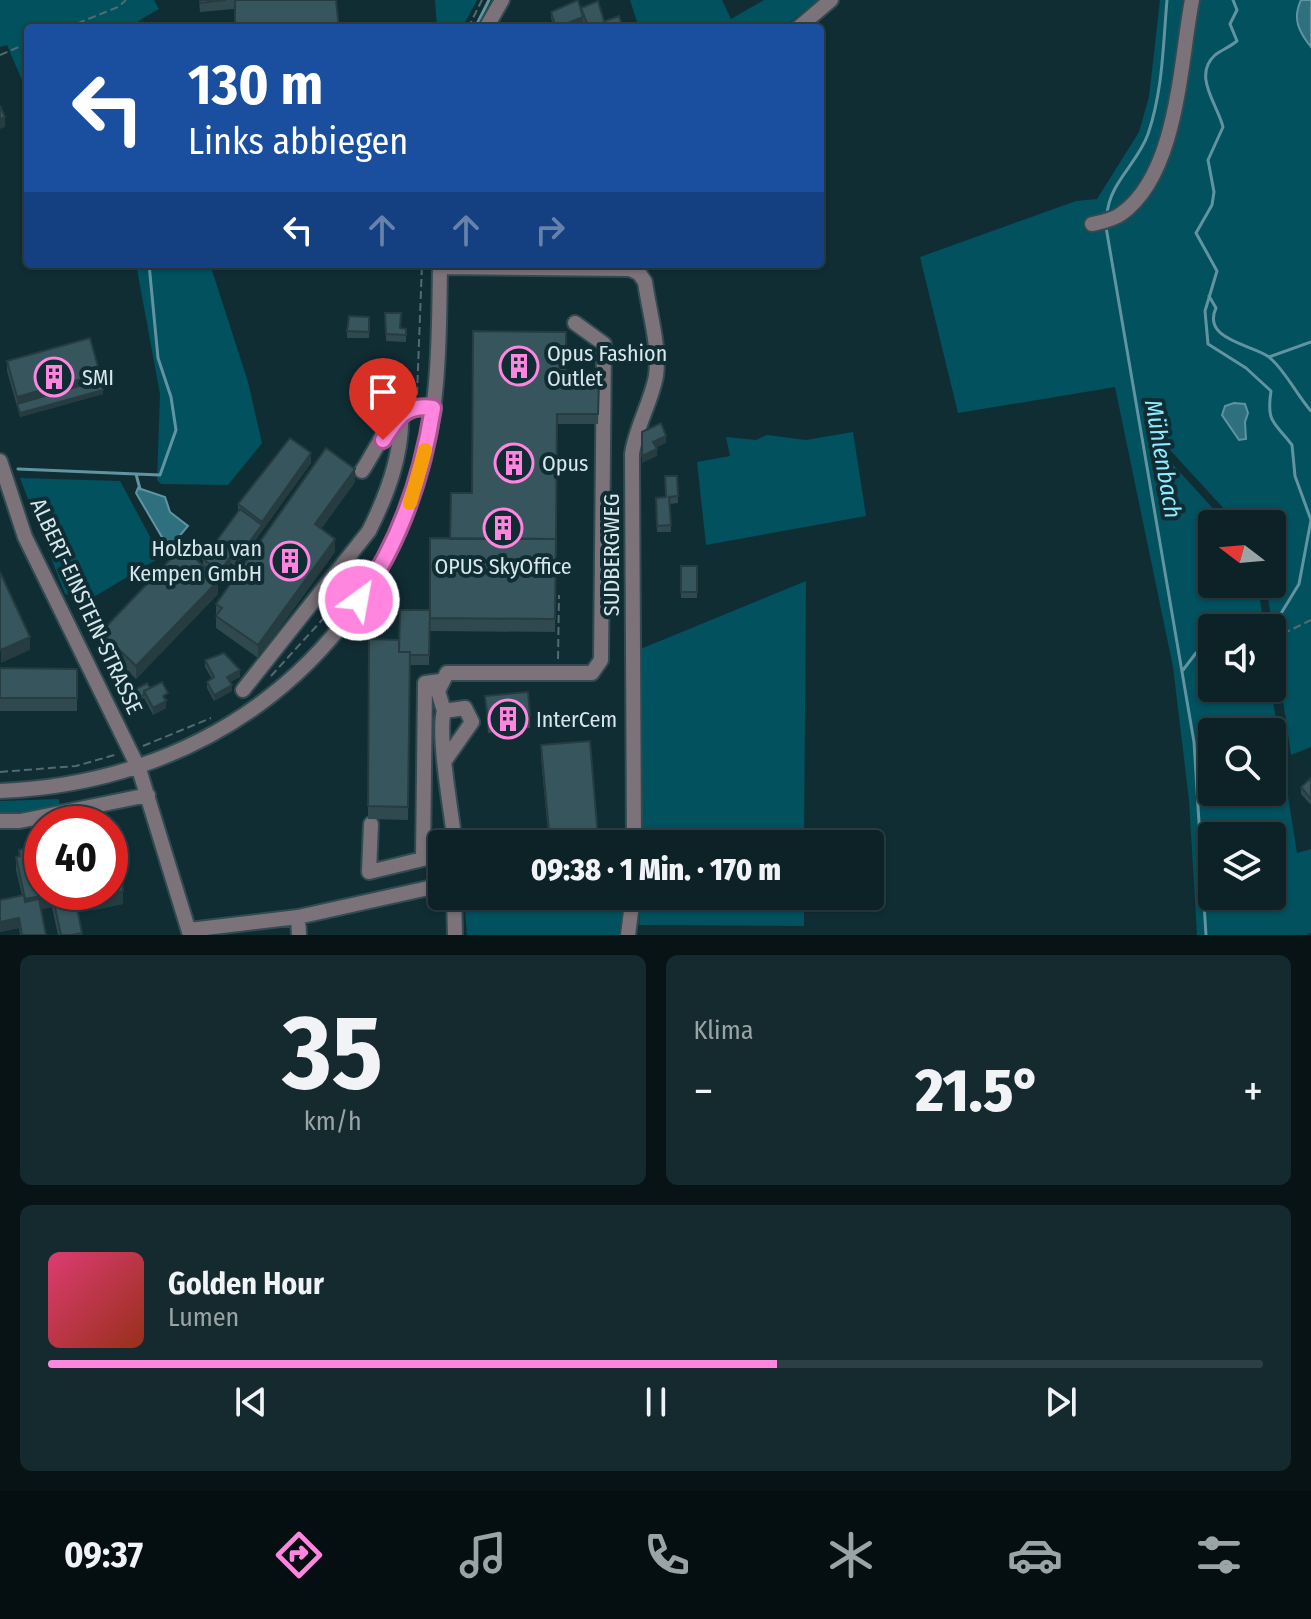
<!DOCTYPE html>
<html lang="de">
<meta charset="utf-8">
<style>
body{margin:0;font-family:"Fira Sans Condensed",sans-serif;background:#152a2f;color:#f1f3f6;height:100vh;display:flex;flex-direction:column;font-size:30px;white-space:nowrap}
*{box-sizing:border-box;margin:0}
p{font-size:26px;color:#9aa4a7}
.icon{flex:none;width:44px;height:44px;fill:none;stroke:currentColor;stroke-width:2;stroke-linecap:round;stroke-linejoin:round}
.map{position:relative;height:935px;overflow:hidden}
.sheet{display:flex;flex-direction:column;gap:20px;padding:20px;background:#071315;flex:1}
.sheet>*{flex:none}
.top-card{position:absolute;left:24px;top:24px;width:800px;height:244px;border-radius:8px;box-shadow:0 2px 6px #0004,0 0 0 2px #2c3f44;background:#1a4fa0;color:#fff;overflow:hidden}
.needle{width:52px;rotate:286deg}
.controls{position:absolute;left:1198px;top:510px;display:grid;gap:16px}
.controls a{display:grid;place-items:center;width:88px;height:88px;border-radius:8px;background:#0c2227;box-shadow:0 2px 6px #0004,0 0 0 2px #2c3f44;font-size:40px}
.speed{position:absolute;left:24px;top:806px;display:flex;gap:16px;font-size:40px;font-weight:700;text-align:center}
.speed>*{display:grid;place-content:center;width:104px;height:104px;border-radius:50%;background:#0c2227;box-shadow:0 2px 6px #0004,0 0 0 2px #2c3f44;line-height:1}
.speed .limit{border:12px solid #d22;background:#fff;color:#111}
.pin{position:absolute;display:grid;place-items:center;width:68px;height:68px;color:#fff;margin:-82px -34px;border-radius:50% 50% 50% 0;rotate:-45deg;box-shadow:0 0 8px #0007}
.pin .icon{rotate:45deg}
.me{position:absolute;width:88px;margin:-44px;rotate:32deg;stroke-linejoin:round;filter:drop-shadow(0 0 6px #0008)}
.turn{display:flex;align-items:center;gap:28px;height:168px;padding:0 32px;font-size:36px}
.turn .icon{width:104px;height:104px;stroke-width:2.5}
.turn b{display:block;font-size:56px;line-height:68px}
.lanes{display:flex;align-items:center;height:76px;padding:0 32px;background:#0003;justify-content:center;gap:40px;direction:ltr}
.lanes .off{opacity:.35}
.big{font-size:60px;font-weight:800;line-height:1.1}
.sheet .widget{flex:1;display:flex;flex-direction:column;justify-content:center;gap:12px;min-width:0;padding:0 28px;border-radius:12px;background:#152a2f}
.sheet .dial{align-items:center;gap:0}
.dial b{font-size:104px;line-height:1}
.song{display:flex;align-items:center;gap:24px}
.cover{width:96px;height:96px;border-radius:12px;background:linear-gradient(135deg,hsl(340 70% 55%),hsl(10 70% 35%))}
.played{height:8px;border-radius:4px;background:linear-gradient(90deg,#ff85df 60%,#2c3f44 60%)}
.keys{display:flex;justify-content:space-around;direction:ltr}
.heat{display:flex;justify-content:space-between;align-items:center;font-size:44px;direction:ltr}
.sheet .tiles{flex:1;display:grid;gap:20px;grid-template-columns:1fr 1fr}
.widget:last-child{grid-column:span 2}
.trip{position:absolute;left:428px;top:830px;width:456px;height:80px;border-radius:8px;background:#0c2227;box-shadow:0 2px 6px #0004,0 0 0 2px #2c3f44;font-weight:800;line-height:80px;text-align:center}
.tabs{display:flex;height:128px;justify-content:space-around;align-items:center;background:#050e10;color:#9aa4a7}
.tabs .icon{width:56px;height:56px}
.tabs .current{color:#ff85df}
.tabs b{font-size:36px;color:#f1f3f6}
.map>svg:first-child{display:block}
.green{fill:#01515f;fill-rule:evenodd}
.water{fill:#2f707f;stroke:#6194a0;stroke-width:2}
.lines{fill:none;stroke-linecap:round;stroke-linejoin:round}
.stream{stroke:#6194a0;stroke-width:3}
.minor-casing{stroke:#304b51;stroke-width:18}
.path{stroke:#526a71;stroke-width:2;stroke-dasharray:8 4;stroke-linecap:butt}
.minor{stroke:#7c7279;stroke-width:14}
.wall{fill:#2f494f}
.shaded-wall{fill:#263c40}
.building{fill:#37555c;stroke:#263c40;stroke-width:2}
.route-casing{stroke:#a65691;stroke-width:20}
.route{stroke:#ff85df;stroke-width:14}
.slow{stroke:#f59e0b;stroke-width:14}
.labels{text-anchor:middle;stroke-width:8;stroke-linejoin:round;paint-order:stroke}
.poi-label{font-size:22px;fill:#d7e7ec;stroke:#102d34;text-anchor:start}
.street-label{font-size:22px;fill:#d7e7ec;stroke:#102d34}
.water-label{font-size:24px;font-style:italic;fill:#93e9fe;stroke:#102d34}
</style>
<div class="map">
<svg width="1311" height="935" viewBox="0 0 1311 935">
<rect width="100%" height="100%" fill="#102d34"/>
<path class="green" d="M0,0h154l5,9 -21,12 4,7h-114v55l-4,2 -17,-40 -7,2z
M435,0h42l-15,28h-25z
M630,0h92l9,19 33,-19h54l-35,28h-144z
M1160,0h151v747l-20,8 -25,-171h6v-60h-34l-91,-99 2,13 78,86h-15v60h46l6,44h-52v60h59l26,165 14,-4v84l-5,2h-109l-8,-135 -16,-133 -58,-280 -157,26 -38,-156 156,-56 21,-2 42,-67 10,-35zM1212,732h60v60h-60zM1212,836h60v60h-60z
M136,264h74l38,118 14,61 -34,42 -67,-1 -4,-4 3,-86z
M853,432l13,84 -160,29 -9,-83 33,-6 -4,-19 30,3 11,-5 39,5z
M20,478l100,3 41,76 -69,41 -27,-4z
M806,581l-2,263h-162l-4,-194z
M59,799l1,11 -60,8v-17z
M464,896h161l-6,39h-152z
M641,896h163v30l-165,-1z"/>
<path class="water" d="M1301,0h10v47c-12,-15 -19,-28 -10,-47z
M1234,403l11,1 3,9 -3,9 1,17 -7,1 -17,-25 3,-9z
M138,488l27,9 5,15 18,14 -16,19 -6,-1 -30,-51z"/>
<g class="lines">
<path class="stream" d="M1233,0l4,10 -7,14 7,17c-6,5 -15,9 -22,14 -23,21 3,50 8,72l-15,33 6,32 -2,13 -16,28 21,38 -12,40 3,33 38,24 25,23c-5,33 4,31 21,54l3,31 16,44 -12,64 -22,36
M475,28l14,-28
M1107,215c2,-32 31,-52 41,-81 15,-44 15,-89 19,-134
M1106,227l88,515 12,193
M1209,296l7,12c-15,32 38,37 53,49 16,13 27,37 42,54
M1269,357l42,-15
M18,469l142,6 16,-45 -5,-33 -13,-39 -9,-94
M136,474l4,15
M1183,670l13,-17 16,-5"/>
<defs>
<path id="minor" d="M486,28l16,-28
M798,28l33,-28
M1092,224c9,-2 21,-4 29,-10 57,-40 59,-152 71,-214
M440,267l190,2 9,4 6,9c4,29 15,65 11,94 -5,27 -20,50 -24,78l2,390
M0,461l25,76 114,232 51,166
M362,471c19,-29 32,-69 71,-63
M243,690l126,-159c18,-36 34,-77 32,-118
M444,711l-6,-20 9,-18h145l9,-13 3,-316 -29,-21
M446,759l26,-37 -7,-14 -21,3c-7,24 8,104 11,133
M0,791c194,-8 354,-118 416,-305 24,-72 23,-148 24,-222
M0,821h20l128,-26
M371,824l-2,48 54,-13 2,-176 16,-2
M454,896l1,39
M298,917l1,18
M189,930l109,-13 144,-32
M628,935l5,-39"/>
</defs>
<use href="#minor" class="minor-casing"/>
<path class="path" d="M66,28l52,-21 8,-7
M468,28l14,-28
M0,55l28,-12
M417,395l5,-131
M1272,639l39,-19
M558,659l1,-64
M271,676l62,-68 31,-49
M143,746l68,-28
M0,772l76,-6 42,-12"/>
<use href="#minor" class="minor"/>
</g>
<path class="wall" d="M199,0h137l-136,12z
M581,10l24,14 18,4h-38l-2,-5 -11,5h-18l-3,-10v-6z
M385,313l16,15 5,1v13l-20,-1z
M369,317v21h-22v-7z
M7,361l93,20 3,13 -83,23 -13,-46z
M566,381h33l-1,43h-41l-2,208 -125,-1 -1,34h-19l-2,155 -40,-1 1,-180 30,1 31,-30 20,-71 22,-46z
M311,463l-75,104 -5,-4 -11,14 -17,-12v-6l35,-47v-8z
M677,476l1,27 -8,1 1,28h-14l-1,-34 10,-1z
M355,482l-34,47 14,23 -77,106 -42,-30v-24z
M681,566h16v32h-16z
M218,594l-82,85 -35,-34v-13z
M205,660l35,17 -10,5 2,9 -18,10 -7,-13v-6l5,-3 -7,-12z
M0,668l77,1v42h-77z
M150,688l18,12 -2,1v7l-13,7 -9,-17 -4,2 -4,-7v-4z
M485,696l45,19v13l-7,1v5l-13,3 -1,-6 -21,2z
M541,745l57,93v6h-49l-8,-86z
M1311,778v27l-10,-11v-7z
M19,850l23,42h68l13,12 -30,6 -2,-8 -15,4 6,29h-24l-6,-28 -11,2 5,26h-26l-1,-7 -19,4v-32l22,-5 -6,-25v-13h3z"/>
<path class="shaded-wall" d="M583,17v6l-11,5h-16z
M5,117v10l-5,2v-10z
M100,374v10l-83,20v-7z
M103,390v4l-83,23v-4z
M666,436v7l-13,6v-7z
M657,449v7l-15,7v-7z
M311,453v10l-75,104v-7l26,-35v-3z
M355,469v13l-40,55v-13z
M335,539v13l-77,106v-13z
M231,556v7l-11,14v-6z
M218,581v13l-82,85v-13z
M30,637v13l-29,13v-13z
M240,670v7l-13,6v-6z
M232,685v6l-18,10v-6z
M166,701v7l-13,7v-7z
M523,730v4l-13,3v-4z
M123,891v13l-30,6v-13z
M52,894v13l-27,5v-13z
M19,918v10l-19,4v-10z"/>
<path class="building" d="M200,0h26l-26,3z
M235,0h101l3,28h-104z
M578,0l5,17 -27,11 -5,-16z
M598,1l8,27h-17l-8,-20z
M619,16l4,12h-17l-1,-7z
M0,106l5,11 -5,2z
M385,313h16l-1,15 6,1v6l-20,-1z
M349,316l20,1v15l-22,-1z
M473,331l93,1v49h33l-1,33h-41l-1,129v-4h-106l1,-46h21z
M90,338l10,36 -83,23 -10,-36z
M100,380l3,10 -83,23 -3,-9z
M661,423l5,13 -13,6 4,7 -15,7v-24z
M290,438l21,15 -49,69 -24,-18z
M326,448l29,21 -40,55 20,15 -77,106 -42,-29 6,-8 -6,-4z
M665,476h12l1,20 -9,1 2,28 -14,1 -1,-28 10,-1z
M240,509l22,16 -26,35 -5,-4 -11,15 -17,-12z
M430,538l126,1 -1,80 -125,-1z
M183,546l35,35 -82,85 -35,-34z
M681,566h16v26h-16z
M0,572l30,65 -29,13 -1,-3z
M400,610h30l-1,45h-19v-3h-11z
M369,639l30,1v12h11l-2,155 -40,-1z
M224,653l16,17 -13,7 5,8 -18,10 -7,-13 7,-5 -9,-17z
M0,668l77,1v29h-77z
M162,682l6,11 -5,3 3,5 -13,7 -9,-17z
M147,683l3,5 -6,3v4l-4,2 -4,-8z
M528,692l2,23 -42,5 -3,-24z
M522,726l1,4 -13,3 -1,-6z
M590,741l8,97 -48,4 -9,-97z
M1311,778v21l-10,-12z
M42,845v47h37l-5,1 8,40 -10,2h-11l-9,-41 -27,5 -9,-42 4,-1 -1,-6z
M121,866l2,25 -30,6 -1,-5h18v-24z
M24,895l1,7 14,-3 7,36h-24l-3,-17 -19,4v-22z"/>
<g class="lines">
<defs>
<path id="route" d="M359,600c41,-57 63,-123 74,-192 -28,-4 -36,10 -50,32"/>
</defs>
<use href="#route" class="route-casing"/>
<use href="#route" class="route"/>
<path class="slow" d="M410,503l15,-53"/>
</g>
<defs>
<symbol id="building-ring" viewBox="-11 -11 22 22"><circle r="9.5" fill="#102d34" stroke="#ff85df" stroke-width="1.5"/><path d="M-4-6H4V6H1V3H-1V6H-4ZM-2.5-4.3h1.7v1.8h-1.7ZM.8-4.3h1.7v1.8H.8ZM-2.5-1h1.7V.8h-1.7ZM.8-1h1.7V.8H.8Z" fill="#ff85df"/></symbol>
</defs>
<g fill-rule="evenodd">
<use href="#building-ring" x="497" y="344" width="44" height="44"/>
<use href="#building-ring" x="32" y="355" width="44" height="44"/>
<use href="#building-ring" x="492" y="441" width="44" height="44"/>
<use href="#building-ring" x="481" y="506" width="44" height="44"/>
<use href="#building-ring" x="268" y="539" width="44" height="44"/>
<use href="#building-ring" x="486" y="697" width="44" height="44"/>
</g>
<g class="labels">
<g class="poi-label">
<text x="547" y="361">Opus Fashion<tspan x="547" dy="25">Outlet</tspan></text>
<text x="82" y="385">SMI</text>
<text x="542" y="471">Opus</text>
<text x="262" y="556" text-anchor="end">Holzbau van<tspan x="262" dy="25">Kempen GmbH</tspan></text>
<text x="503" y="574" text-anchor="middle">OPUS SkyOffice</text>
<text x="536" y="727">InterCem</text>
</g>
<g class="street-label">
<text transform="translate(611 555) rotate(-90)" y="8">SUDBERGWEG</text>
<text transform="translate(87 606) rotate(65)" y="8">ALBERT-EINSTEIN-STRASSE</text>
</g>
<g class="water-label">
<text transform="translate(1163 459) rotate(80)" y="8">Mühlenbach</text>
</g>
</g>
</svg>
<div class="controls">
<a><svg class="needle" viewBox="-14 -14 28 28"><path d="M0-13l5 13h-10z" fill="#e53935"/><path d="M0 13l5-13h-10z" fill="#9aa4a7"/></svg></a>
<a><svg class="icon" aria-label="sound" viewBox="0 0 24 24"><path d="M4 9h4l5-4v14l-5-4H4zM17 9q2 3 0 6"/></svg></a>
<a><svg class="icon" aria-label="search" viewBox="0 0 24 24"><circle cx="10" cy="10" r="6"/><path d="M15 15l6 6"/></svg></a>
<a><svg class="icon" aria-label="layers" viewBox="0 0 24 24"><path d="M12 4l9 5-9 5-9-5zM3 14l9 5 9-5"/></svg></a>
</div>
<div class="speed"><div class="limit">40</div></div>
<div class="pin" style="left:383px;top:440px;background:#d93025"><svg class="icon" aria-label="arrive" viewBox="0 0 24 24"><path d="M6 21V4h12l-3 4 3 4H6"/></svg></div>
<svg class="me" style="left:359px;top:600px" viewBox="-20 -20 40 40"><circle r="17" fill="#ff85df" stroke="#fff" stroke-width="3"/><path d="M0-11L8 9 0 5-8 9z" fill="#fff"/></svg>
<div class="trip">09:38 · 1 Min. · 170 m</div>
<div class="top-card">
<div class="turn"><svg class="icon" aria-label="left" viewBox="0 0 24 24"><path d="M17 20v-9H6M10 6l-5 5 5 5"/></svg><div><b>130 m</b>Links abbiegen</div></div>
<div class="lanes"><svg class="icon" aria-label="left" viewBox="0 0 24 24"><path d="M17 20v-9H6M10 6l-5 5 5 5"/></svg><svg class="icon off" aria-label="ahead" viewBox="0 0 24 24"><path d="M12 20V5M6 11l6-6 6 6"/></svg><svg class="icon off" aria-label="ahead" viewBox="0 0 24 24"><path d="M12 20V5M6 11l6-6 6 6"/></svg><svg class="icon off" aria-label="right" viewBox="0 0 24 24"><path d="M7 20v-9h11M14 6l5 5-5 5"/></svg></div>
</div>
</div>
<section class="sheet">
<div class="tiles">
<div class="widget dial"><b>35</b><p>km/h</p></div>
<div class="widget"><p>Klima</p>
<div class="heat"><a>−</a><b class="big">21.5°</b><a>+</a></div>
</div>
<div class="widget">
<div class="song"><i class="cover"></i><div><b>Golden Hour</b><p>Lumen</p></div></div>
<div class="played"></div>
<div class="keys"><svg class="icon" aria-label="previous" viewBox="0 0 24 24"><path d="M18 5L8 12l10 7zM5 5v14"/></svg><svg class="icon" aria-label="pause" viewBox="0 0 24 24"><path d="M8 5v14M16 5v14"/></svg><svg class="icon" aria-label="next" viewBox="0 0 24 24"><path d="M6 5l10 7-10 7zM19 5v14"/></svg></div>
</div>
</div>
</section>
<nav class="tabs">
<b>09:37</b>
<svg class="icon current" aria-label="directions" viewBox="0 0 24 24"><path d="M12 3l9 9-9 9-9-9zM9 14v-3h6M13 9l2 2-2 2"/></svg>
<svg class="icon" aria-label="music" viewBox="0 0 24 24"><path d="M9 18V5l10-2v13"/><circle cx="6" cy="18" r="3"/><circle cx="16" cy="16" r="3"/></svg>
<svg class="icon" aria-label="phone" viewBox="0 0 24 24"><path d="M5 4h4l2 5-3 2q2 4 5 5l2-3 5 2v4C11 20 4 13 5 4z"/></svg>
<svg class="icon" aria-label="climate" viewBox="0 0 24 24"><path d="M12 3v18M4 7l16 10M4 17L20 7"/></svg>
<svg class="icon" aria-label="car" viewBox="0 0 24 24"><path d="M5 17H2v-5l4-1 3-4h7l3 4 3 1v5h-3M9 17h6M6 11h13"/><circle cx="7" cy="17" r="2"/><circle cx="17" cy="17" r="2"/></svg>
<svg class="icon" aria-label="filters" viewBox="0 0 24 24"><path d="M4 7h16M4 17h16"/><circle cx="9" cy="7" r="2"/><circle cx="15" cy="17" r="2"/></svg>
</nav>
